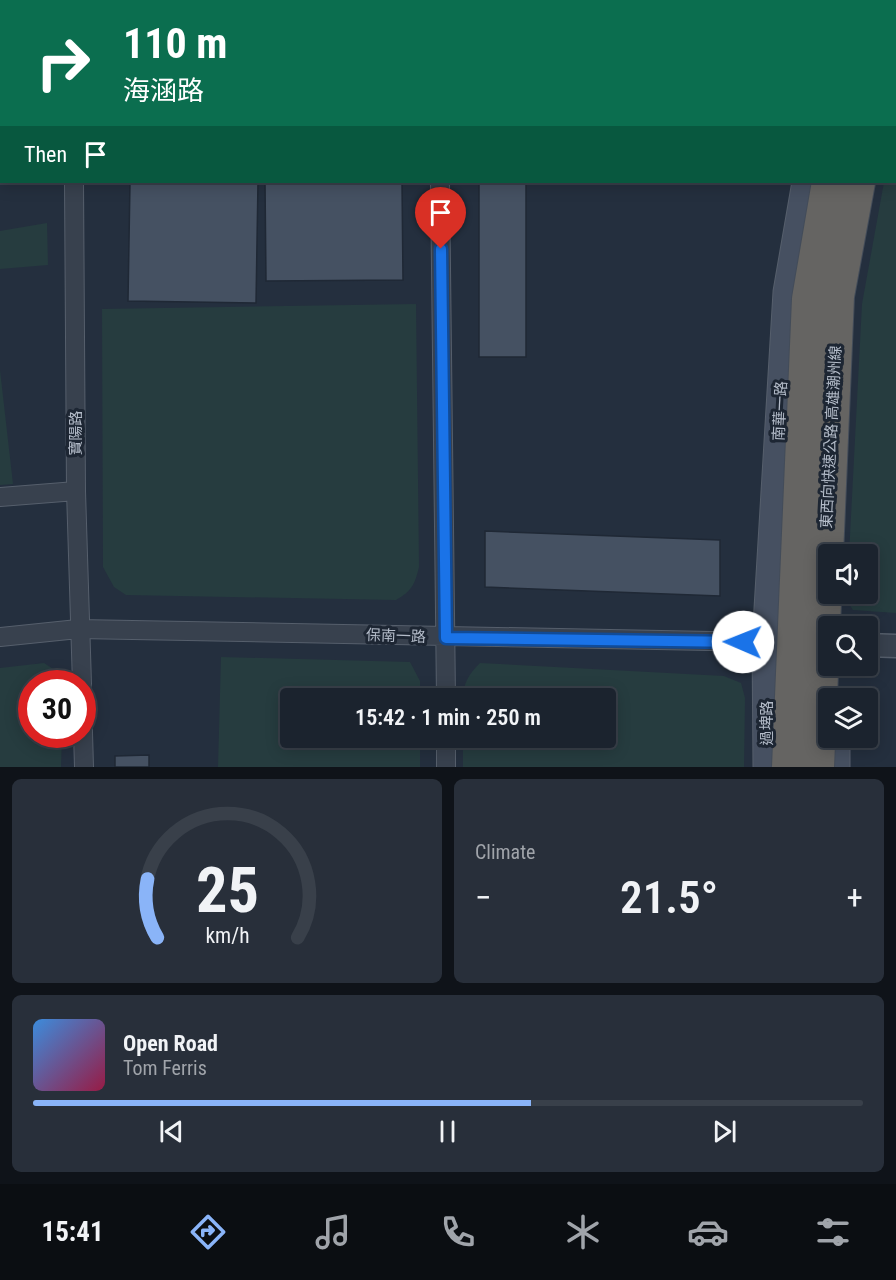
<!DOCTYPE html>
<meta charset="utf-8">
<style>
body{margin:0;font-family:"Roboto Condensed","Noto Sans TC",sans-serif;background:#282f3a;color:#f1f3f6;height:100vh;display:flex;flex-direction:column;font-size:22px;white-space:nowrap}
*{box-sizing:border-box;margin:0}
p{font-size:20px;color:#a0a4aa}
.icon{flex:none;width:33px;height:33px;fill:none;stroke:currentColor;stroke-width:2;stroke-linecap:round;stroke-linejoin:round}
.map{position:relative;height:767px;overflow:hidden}
.details{display:flex;flex-direction:column;gap:12px;padding:12px;background:#0f1319;flex:1}
.details>*{flex:none}
.banner{position:absolute;left:0px;top:0px;width:897px;height:183px;box-shadow:0 3px 15px #0003,0 0 0 2px #39404a;background:#0b6e4f;color:#fff;overflow:hidden}
.controls{position:absolute;left:818px;top:544px;display:grid;gap:12px}
.controls a{display:grid;place-items:center;width:60px;height:60px;border-radius:6px;background:#1b232e;box-shadow:0 3px 15px #0003,0 0 0 2px #39404a;font-size:30px}
.speed{position:absolute;left:18px;top:670px;display:flex;gap:12px;font-size:30px;font-weight:700;text-align:center}
.speed>*{display:grid;place-content:center;width:78px;height:78px;border-radius:50%;background:#1b232e;box-shadow:0 3px 15px #0003,0 0 0 2px #39404a;line-height:1}
.speed .limit{border:9px solid #d22;background:#fff;color:#111}
.pin{position:absolute;display:grid;place-items:center;width:51px;height:51px;color:#fff;margin:-62px -26px;border-radius:50% 50% 50% 0;rotate:-45deg;box-shadow:0 0 6px #0007}
.pin .icon{rotate:45deg}
.me{position:absolute;width:66px;margin:-33px;rotate:271deg;stroke-linejoin:round;filter:drop-shadow(0 0 4px #0008)}
.turn{display:flex;align-items:center;gap:21px;height:126px;padding:0 24px;font-size:27px}
.turn .icon{width:78px;height:78px;stroke-width:2.5}
.turn b{display:block;font-size:42px;line-height:51px}
.then{display:flex;align-items:center;height:57px;padding:0 24px;background:#0003;gap:12px;font-size:22px}
.big{font-size:45px;font-weight:600;line-height:1.1}
.details .card{flex:1;display:flex;flex-direction:column;justify-content:center;gap:9px;min-width:0;padding:0 21px;border-radius:9px;background:#282f3a}
.details .dial{align-items:center;gap:0}
.dial svg{height:156px;overflow:visible;fill:none;stroke:#39404a;stroke-width:7;stroke-linecap:round;text-anchor:middle}
.dial text{fill:#f1f3f6;stroke:none}
.song{display:flex;align-items:center;gap:18px}
.cover{width:72px;height:72px;border-radius:9px;background:linear-gradient(135deg,hsl(210 70% 55%),hsl(340 70% 35%))}
.played{height:6px;border-radius:3px;background:linear-gradient(90deg,#8ab4f8 60%,#39404a 60%)}
.keys{display:flex;justify-content:space-around;direction:ltr}
.heat{display:flex;justify-content:space-between;align-items:center;font-size:33px;direction:ltr}
.details .tiles{flex:1;display:grid;gap:12px;grid-template-columns:1fr 1fr}
.card:last-child{grid-column:span 2}
.trip{position:absolute;left:280px;top:688px;width:336px;height:60px;border-radius:6px;background:#1b232e;box-shadow:0 3px 15px #0003,0 0 0 2px #39404a;font-weight:600;line-height:60px;text-align:center}
.menu{display:flex;height:96px;justify-content:space-around;align-items:center;background:#0b0e12;color:#a0a4aa}
.menu .icon{width:42px;height:42px}
.menu .current{color:#8ab4f8}
.menu b{font-size:27px;color:#f1f3f6}
.map>svg:first-child{display:block}
.green{fill:#263c3f}
.building{fill:#455162;stroke:#1f2835;stroke-width:1.5}
.lines{fill:none;stroke-linecap:round;stroke-linejoin:round}
.minor-casing{stroke:#565f6c;stroke-width:20}
.tertiary-casing{stroke:#565f6c;stroke-width:25}
.secondary-casing{stroke:#565f6c;stroke-width:29}
.trunk-casing{stroke:#434c59;stroke-width:34}
.minor{stroke:#38414e;stroke-width:18}
.tertiary{stroke:#38414e;stroke-width:22}
.secondary{stroke:#465061;stroke-width:27}
.trunk{stroke:#656462;stroke-width:32}
.trunk-bridge-casing{stroke:#434c59;stroke-width:34;stroke-linecap:butt}
.trunk-bridge{stroke:#656462;stroke-width:32}
.route-casing{stroke:#114b97;stroke-width:15}
.route{stroke:#1a73e8;stroke-width:10}
.labels{text-anchor:middle;stroke-width:6;stroke-linejoin:round;paint-order:stroke}
.street-label{font-size:15px;fill:#b4bcc9;stroke:#1d2633}
</style>
<div class="map">
<svg width="896" height="767" viewBox="0 0 896 767">
<rect width="100%" height="100%" fill="#242f3e"/>
<path class="green" d="M896,115v498l-43,-3 -6,-9v-7h20v-39h-18l13,-251 22,-122h12z
M47,223l1,42 -48,4v-38z
M416,304l3,263c-4,17 -7,24 -23,33l-270,-5 -12,-8 -11,-20 -1,-258z
M0,370l13,114 -13,1z
M221,657l189,5 10,19v18h-129v39h129v29h-202z
M44,663l14,9 2,12h-28v51h30l-1,32h-61v-99z
M480,663l244,13 17,7 4,15 -1,69h-281v-29h143v-39h-143c0,-16 6,-25 17,-36z"/>
<path class="building" d="M539,0h181l1,2h-182z
M130,182h128l-2,121 -128,-2z
M265,182h137l1,98 -137,1z
M479,182h47v175h-47z
M485,531l235,9v56l-235,-9z
M149,755v12h-34v-11z"/>
<g class="lines">
<defs>
<path id="minor" d="M73,0v2
M436,0v2
M74,182l2,309 6,193
M440,182l6,517
M0,497l76,-6
M0,637l78,-8 688,13
M82,698l2,69
M446,738v29"/>
<path id="tertiary" d="M867,645l29,1"/>
<path id="secondary" d="M853,2v-2
M896,77v-2
M767,767l-1,-125 21,-350 19,-110
M836,767v-29"/>
<path id="trunk" d="M875,2l1,-2
M896,33v-1"/>
</defs>
<use href="#minor" class="minor-casing"/>
<use href="#tertiary" class="tertiary-casing"/>
<use href="#secondary" class="secondary-casing"/>
<use href="#trunk" class="trunk-casing"/>
<use href="#minor" class="minor"/>
<use href="#tertiary" class="tertiary"/>
<use href="#secondary" class="secondary"/>
<use href="#trunk" class="trunk"/>
<defs>
<path id="trunk-bridge" d="M788,767l20,-468 20,-117
M818,767l20,-471 21,-114"/>
</defs>
<use href="#trunk-bridge" class="trunk-bridge-casing"/>
<use href="#trunk-bridge" class="trunk-bridge"/>
</g>
<g class="lines">
<defs>
<path id="route" d="M441,249l5,389 297,4"/>
</defs>
<use href="#route" class="route-casing"/>
<use href="#route" class="route"/>
</g>
<g class="labels">
<g class="street-label">
<text transform="translate(780 411) rotate(-87)" y="5">南華一路</text>
<text transform="translate(76 433) rotate(-90)" y="5">寶陽路</text>
<text transform="translate(831 437) rotate(-87)" y="5">東西向快速公路 高雄潮州線</text>
<text transform="translate(396 636) rotate(2)" y="5">保南一路</text>
<text transform="translate(767 723) rotate(-90)" y="5">過埤路</text>
</g>
</g>
</svg>
<div class="controls">
<a><svg class="icon" aria-label="sound" viewBox="0 0 24 24"><path d="M4 9h4l5-4v14l-5-4H4zM17 9q2 3 0 6"/></svg></a>
<a><svg class="icon" aria-label="search" viewBox="0 0 24 24"><circle cx="10" cy="10" r="6"/><path d="M15 15l6 6"/></svg></a>
<a><svg class="icon" aria-label="layers" viewBox="0 0 24 24"><path d="M12 4l9 5-9 5-9-5zM3 14l9 5 9-5"/></svg></a>
</div>
<div class="speed"><div class="limit">30</div></div>
<div class="pin" style="left:441px;top:249px;background:#d93025"><svg class="icon" aria-label="arrive" viewBox="0 0 24 24"><path d="M6 21V4h12l-3 4 3 4H6"/></svg></div>
<svg class="me" style="left:743px;top:642px" viewBox="-20 -20 40 40"><circle r="19" fill="#fff"/><path d="M0-13L10 11 0 6-10 11z" fill="#1a73e8"/></svg>
<div class="trip">15:42 · 1 min · 250 m</div>
<div class="banner">
<div class="turn"><svg class="icon" aria-label="right" viewBox="0 0 24 24"><path d="M7 20v-9h11M14 6l5 5-5 5"/></svg><div><b>110 m</b>海涵路</div></div>
<div class="then">Then<svg class="icon" aria-label="arrive" viewBox="0 0 24 24"><path d="M6 21V4h12l-3 4 3 4H6"/></svg></div>
</div>
</div>
<section class="details">
<div class="tiles">
<div class="card dial"><svg viewBox="0 0 100 80">
<path d="M14 69A42 42 0 1 1 86 69"/>
<path d="M14 69A42 42 0 0 1 9 39" stroke="#8ab4f8"/>
<text x="50" y="56" font-size="32" font-weight="700">25</text>
<text x="50" y="72" font-size="11">km/h</text>
</svg></div>
<div class="card"><p>Climate</p>
<div class="heat"><a>−</a><b class="big">21.5°</b><a>+</a></div>
</div>
<div class="card">
<div class="song"><i class="cover"></i><div><b>Open Road</b><p>Tom Ferris</p></div></div>
<div class="played"></div>
<div class="keys"><svg class="icon" aria-label="previous" viewBox="0 0 24 24"><path d="M18 5L8 12l10 7zM5 5v14"/></svg><svg class="icon" aria-label="pause" viewBox="0 0 24 24"><path d="M8 5v14M16 5v14"/></svg><svg class="icon" aria-label="next" viewBox="0 0 24 24"><path d="M6 5l10 7-10 7zM19 5v14"/></svg></div>
</div>
</div>
</section>
<nav class="menu">
<b>15:41</b>
<svg class="icon current" aria-label="directions" viewBox="0 0 24 24"><path d="M12 3l9 9-9 9-9-9zM9 14v-3h6M13 9l2 2-2 2"/></svg>
<svg class="icon" aria-label="music" viewBox="0 0 24 24"><path d="M9 18V5l10-2v13"/><circle cx="6" cy="18" r="3"/><circle cx="16" cy="16" r="3"/></svg>
<svg class="icon" aria-label="phone" viewBox="0 0 24 24"><path d="M5 4h4l2 5-3 2q2 4 5 5l2-3 5 2v4C11 20 4 13 5 4z"/></svg>
<svg class="icon" aria-label="climate" viewBox="0 0 24 24"><path d="M12 3v18M4 7l16 10M4 17L20 7"/></svg>
<svg class="icon" aria-label="car" viewBox="0 0 24 24"><path d="M5 17H2v-5l4-1 3-4h7l3 4 3 1v5h-3M9 17h6M6 11h13"/><circle cx="7" cy="17" r="2"/><circle cx="17" cy="17" r="2"/></svg>
<svg class="icon" aria-label="filters" viewBox="0 0 24 24"><path d="M4 7h16M4 17h16"/><circle cx="9" cy="7" r="2"/><circle cx="15" cy="17" r="2"/></svg>
</nav>
